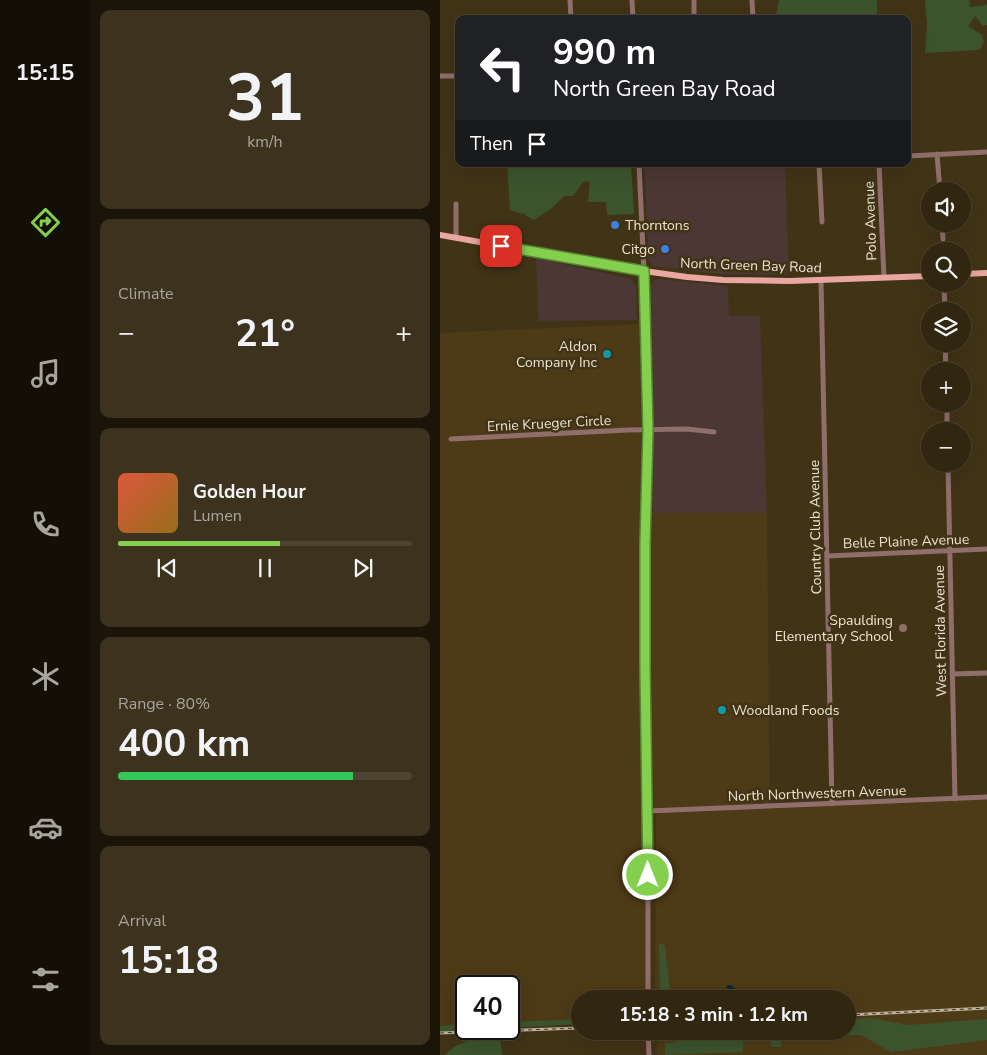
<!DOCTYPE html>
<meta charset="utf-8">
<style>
body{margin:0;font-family:"Nunito Sans",sans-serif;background:#3d321e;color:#f1f3f6;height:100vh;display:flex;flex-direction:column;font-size:19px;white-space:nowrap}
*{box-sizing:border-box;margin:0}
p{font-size:16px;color:#a8a59f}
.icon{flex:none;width:28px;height:28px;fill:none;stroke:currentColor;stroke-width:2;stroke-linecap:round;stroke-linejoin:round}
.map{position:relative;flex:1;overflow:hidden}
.sheet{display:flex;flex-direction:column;gap:10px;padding:10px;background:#1b1509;width:350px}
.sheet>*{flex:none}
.guide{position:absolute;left:15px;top:15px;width:456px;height:152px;border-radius:10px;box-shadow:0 5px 20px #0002,0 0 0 1px #4c4330;background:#202124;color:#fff;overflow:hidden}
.controls{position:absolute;left:481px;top:182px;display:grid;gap:10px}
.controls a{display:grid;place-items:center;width:50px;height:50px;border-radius:50%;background:#312610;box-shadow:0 5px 20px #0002,0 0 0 1px #4c4330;font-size:25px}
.speed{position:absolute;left:15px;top:975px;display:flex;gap:10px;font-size:25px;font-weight:700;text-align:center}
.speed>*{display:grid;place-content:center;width:65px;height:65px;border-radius:50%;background:#312610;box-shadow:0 5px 20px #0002,0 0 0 1px #4c4330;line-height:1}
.speed .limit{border:2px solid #111;border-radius:8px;background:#fff;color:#111}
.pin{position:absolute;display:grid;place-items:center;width:42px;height:42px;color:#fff;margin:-21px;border-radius:10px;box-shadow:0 2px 8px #0006}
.me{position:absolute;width:55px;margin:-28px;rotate:0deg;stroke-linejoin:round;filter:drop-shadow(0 0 4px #0008)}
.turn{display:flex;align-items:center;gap:18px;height:105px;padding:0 15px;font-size:22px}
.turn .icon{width:65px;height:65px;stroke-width:2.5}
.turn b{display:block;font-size:35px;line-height:42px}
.then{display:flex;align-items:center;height:48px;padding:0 15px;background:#0003;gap:10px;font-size:19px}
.big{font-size:38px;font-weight:700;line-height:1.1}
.sheet .card{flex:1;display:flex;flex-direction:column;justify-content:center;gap:8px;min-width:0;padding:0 18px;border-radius:10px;background:#3d321e}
.sheet .dial{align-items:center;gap:0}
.dial b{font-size:65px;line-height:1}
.song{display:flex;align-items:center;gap:15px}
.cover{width:60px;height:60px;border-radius:8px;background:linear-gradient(135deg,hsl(10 70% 55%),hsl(40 70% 35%))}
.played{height:5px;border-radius:2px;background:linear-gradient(90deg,#84d04e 55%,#4c4330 55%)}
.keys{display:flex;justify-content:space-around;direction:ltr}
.heat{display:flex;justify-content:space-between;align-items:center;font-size:28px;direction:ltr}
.charge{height:8px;border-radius:4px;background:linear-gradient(90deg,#34c759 80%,#4c4330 0)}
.trip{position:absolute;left:131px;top:990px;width:285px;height:50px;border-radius:25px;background:#312610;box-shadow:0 5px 20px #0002,0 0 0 1px #4c4330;font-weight:700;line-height:50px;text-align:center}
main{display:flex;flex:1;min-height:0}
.tabs{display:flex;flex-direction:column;width:90px;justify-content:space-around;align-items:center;background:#140f06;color:#a8a59f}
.tabs .icon{width:35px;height:35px}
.tabs .active{color:#84d04e}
.tabs b{font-size:22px;color:#f1f3f6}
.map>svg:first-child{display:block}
.commercial{fill:#4b3734}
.built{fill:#4d3a16}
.green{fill:#3c542e}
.water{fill:#09292f}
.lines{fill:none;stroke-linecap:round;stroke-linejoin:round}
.minor{stroke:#906e6c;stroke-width:5}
.major{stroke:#eaa6a1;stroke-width:6}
.rail-casing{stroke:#bdb29e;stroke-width:3}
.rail{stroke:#413316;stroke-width:1;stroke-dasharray:4;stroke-linecap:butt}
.route-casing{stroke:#568733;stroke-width:12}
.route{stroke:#84d04e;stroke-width:9}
.shop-dot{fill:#3f7fe0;stroke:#413316;stroke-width:2}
.culture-dot{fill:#0f9aa8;stroke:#413316;stroke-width:2}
.education-dot{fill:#8d6e63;stroke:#413316;stroke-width:2}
.labels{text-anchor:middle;stroke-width:5;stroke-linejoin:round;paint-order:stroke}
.street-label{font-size:14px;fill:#ece3d2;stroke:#413316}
.poi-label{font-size:14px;fill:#ece3d2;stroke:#413316;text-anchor:end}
</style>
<main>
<nav class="tabs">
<b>15:15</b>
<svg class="icon active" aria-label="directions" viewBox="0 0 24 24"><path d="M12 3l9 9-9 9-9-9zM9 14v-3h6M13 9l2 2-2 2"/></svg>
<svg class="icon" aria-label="music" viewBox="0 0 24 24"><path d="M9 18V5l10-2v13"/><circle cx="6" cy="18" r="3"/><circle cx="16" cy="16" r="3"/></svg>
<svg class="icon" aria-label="phone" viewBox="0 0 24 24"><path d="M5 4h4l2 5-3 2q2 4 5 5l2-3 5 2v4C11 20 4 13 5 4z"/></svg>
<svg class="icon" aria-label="climate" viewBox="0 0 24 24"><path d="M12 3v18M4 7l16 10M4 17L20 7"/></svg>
<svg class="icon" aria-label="car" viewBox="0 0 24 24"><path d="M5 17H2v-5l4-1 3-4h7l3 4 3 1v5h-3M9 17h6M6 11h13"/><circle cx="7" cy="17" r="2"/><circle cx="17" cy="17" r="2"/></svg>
<svg class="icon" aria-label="filters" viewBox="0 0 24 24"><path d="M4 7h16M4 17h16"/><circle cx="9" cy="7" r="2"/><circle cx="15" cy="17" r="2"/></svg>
</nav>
<section class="sheet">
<div class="card dial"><b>31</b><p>km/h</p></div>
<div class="card"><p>Climate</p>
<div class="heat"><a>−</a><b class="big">21°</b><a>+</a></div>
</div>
<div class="card">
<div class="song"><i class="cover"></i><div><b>Golden Hour</b><p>Lumen</p></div></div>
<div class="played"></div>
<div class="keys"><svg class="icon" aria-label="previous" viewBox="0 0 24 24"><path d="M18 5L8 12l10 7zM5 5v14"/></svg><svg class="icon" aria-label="pause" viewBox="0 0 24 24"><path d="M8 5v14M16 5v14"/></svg><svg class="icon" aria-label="next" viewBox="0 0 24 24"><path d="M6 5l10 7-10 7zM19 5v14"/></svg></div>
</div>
<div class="card"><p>Range · 80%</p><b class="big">400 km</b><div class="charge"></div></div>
<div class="card"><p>Arrival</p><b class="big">15:18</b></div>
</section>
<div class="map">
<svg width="547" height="1055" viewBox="0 0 547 1055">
<rect width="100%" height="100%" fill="#413316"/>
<path class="commercial" d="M204,164h57v3l35,-3h49l4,111 -69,-1 -67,-8 -4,-6z
M96,258l95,21 5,8 1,33 -99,1z
M218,279l70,7 1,30h31l7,197 -115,1 1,-112 -3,-115 3,-6z"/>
<path class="built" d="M200,324l2,95 -2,94h127l3,292 217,-9v259h-330l-1,-24h192v-32h-193l1,-188h-9l4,188h-71v24l-71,3v-40h-43v41l-26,1v-695z"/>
<path class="green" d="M339,0h98v19h-102z
M485,0h44l1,7 17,-2v20l-4,1 -8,-10 -7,10 14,9 2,7 -5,8 -54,3 2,-28z
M67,164h124l3,50 -27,1 -1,-13h-18l2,-20 -6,-1 -11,15h-9l-12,12 -18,12 -9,-5v-2l-2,1 -13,-4z
M219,943l6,2 6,54h-11z
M432,1018l35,7 80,-6v21l-96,12 -30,-17 -57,2 -5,-6h49v-12z
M140,1019v5l-71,4v-6z
M26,1024v5h11l-8,2 -29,1v-6z
M222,1031h134l-16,4 2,12h-10l-4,-13 -24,3 -1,15 -78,3v-12l11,-1v-7z
M60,1038l2,17h-57c15,-16 34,-17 55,-17z"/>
<path class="water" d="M288,985h3l16,14h-69v-3l51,-5 -3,-4z"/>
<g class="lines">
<path class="minor" d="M130,0l1,19
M192,0l1,19
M254,0v19
M312,0l1,19
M0,76h19
M497,154l3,37
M468,156l79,-4
M199,164l9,195 1,71 -4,115v128l3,162v164
M379,164l3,58
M439,164l5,114
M276,165l24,-1
M502,224l1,15
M16,238v-34
M381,280l11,524
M504,284l1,27
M505,344l1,27
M507,404v27
M11,439l177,-9 59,-1 27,3
M508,464l7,335
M387,556l160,-7
M512,674l35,-1
M207,811l340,-14
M208,1031l1,24"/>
<path class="major" d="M0,235l204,36 43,6 36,3 67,1 140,-5
M522,274l25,-1"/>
<defs>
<path id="rail" d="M408,1015l139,-7
M0,1033l140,-5"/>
</defs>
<use href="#rail" class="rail-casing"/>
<use href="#rail" class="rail"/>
</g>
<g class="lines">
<defs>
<path id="route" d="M61,246l143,25 4,159 -3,115v121l3,209"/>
</defs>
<use href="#route" class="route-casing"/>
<use href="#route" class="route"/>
</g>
<g class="shop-dot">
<circle cx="175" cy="225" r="5"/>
<circle cx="225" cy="249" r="5"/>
</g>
<g class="culture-dot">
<circle cx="167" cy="354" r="5"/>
<circle cx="282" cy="710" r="5"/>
</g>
<circle class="education-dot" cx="463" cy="628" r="5"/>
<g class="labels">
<g class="street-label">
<text transform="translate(430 221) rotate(-92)" y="5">Polo Avenue</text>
<text transform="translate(311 265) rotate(2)" y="5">North Green Bay Road</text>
<text transform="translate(109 423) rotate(-3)" y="5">Ernie Krueger Circle</text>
<text transform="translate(375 527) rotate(-91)" y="5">Country Club Avenue</text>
<text transform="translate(466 541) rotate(-2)" y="5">Belle Plaine Avenue</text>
<text transform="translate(500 631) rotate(-91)" y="5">West Florida Avenue</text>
<text transform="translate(377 793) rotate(-2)" y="5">North Northwestern Avenue</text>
</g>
<g class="poi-label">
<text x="185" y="230" text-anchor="start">Thorntons</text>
<text x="215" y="254">Citgo</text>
<text x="157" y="351">Aldon<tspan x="157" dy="16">Company Inc</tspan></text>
<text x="453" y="625">Spaulding<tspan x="453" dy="16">Elementary School</tspan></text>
<text x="292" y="715" text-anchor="start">Woodland Foods</text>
</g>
</g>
</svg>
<div class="controls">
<a><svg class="icon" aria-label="sound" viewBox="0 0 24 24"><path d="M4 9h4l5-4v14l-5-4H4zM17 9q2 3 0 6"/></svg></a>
<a><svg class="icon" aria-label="search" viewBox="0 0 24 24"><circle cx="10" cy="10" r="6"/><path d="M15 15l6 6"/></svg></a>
<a><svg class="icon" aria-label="layers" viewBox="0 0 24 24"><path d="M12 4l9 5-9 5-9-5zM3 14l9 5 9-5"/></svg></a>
<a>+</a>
<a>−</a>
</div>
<div class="speed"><div class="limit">40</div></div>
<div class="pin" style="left:61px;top:246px;background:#d93025"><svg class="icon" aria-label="arrive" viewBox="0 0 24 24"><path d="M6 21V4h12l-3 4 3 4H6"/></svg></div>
<svg class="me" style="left:208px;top:875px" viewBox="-20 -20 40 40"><circle r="17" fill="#84d04e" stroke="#fff" stroke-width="3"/><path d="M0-11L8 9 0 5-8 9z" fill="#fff"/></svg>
<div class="trip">15:18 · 3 min · 1.2 km</div>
<div class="guide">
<div class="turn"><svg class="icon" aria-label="left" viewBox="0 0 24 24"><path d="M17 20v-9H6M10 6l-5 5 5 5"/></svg><div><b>990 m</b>North Green Bay Road</div></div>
<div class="then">Then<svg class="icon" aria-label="arrive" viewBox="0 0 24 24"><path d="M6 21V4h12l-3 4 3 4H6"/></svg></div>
</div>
</div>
</main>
